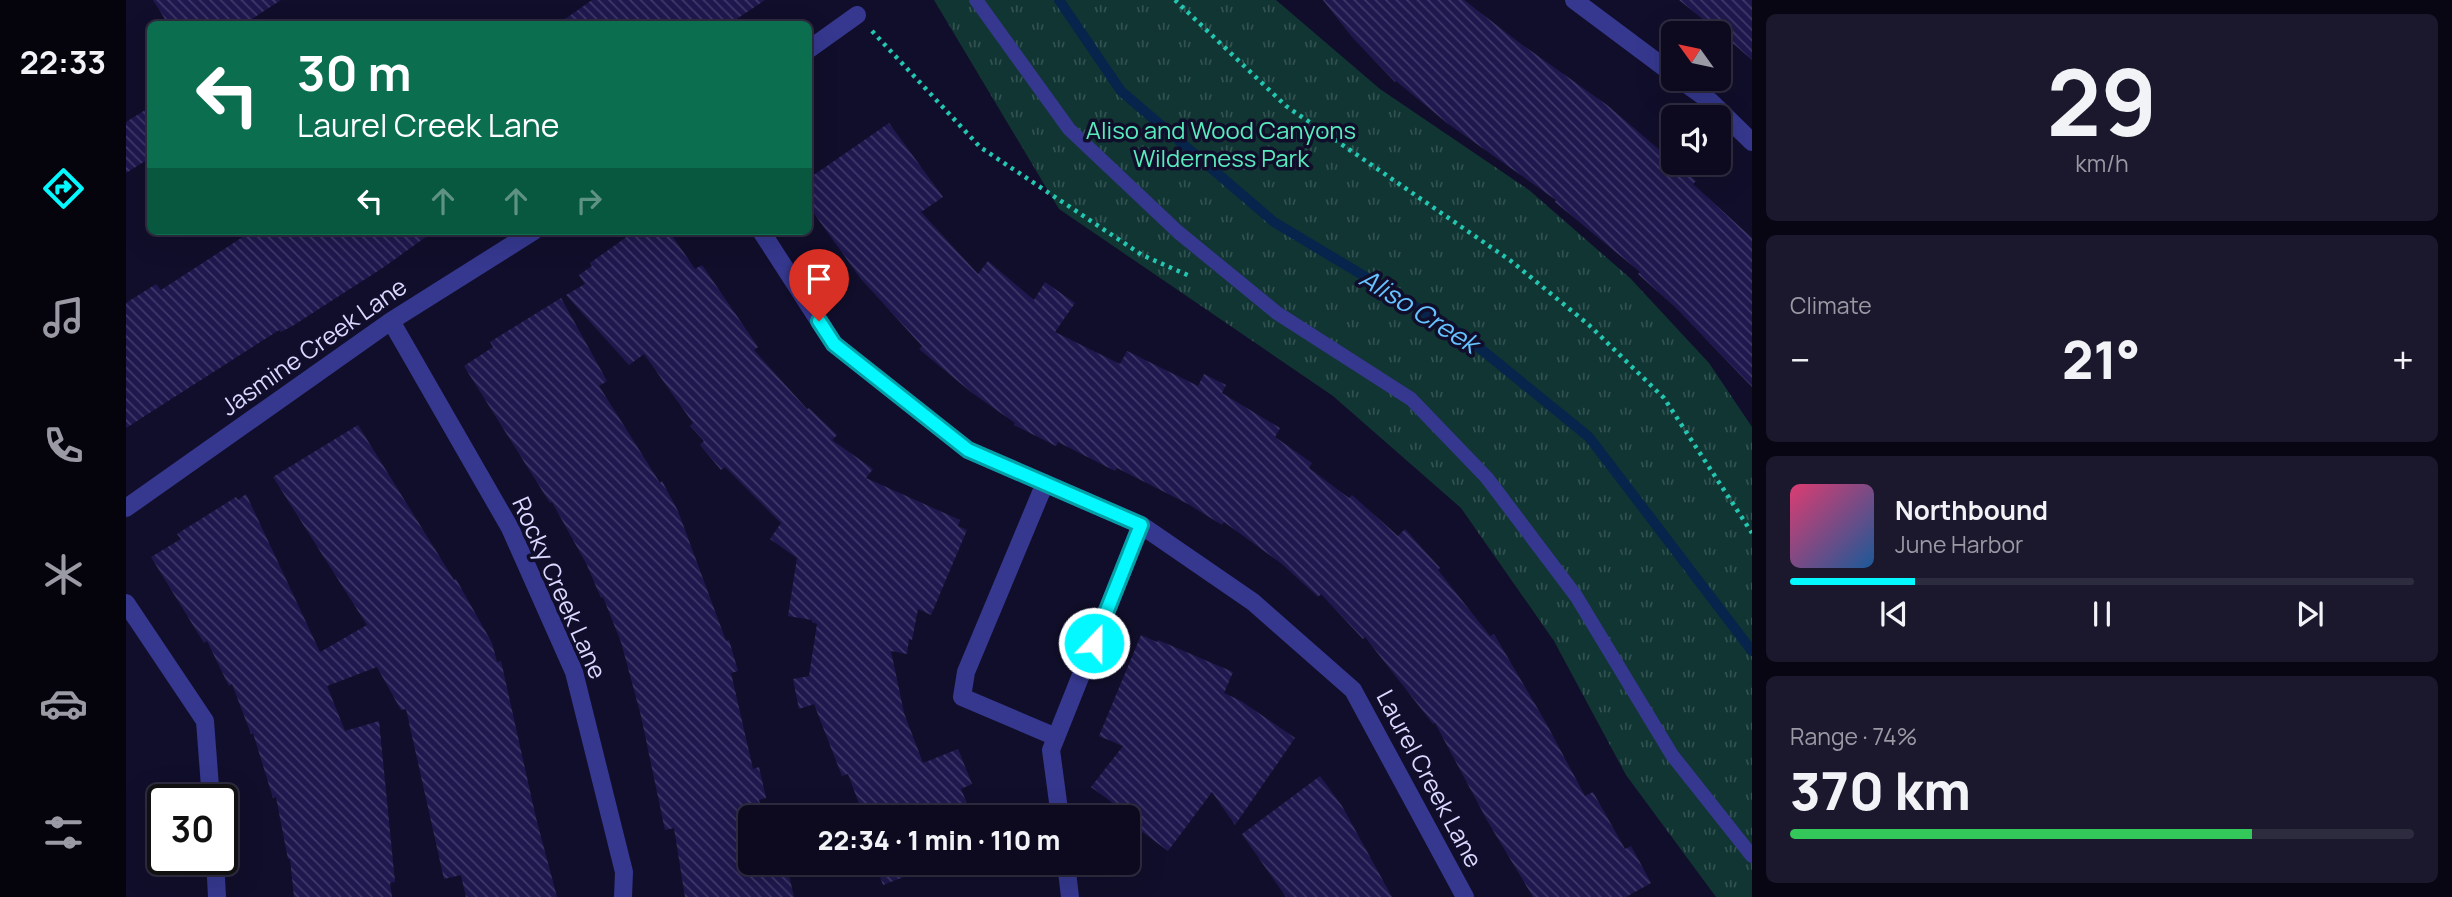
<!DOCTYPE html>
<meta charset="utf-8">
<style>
body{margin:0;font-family:Manrope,sans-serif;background:#1b182d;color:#f1f3f6;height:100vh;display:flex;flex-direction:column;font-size:26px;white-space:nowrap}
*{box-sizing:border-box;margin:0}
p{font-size:23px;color:#9a9aa5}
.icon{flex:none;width:38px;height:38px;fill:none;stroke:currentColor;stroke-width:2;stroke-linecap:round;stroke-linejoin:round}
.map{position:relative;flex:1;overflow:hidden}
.details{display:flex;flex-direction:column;gap:14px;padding:14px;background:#070612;width:700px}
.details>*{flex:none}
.guide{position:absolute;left:21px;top:21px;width:665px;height:214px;border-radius:10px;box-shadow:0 7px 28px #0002,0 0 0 2px #2d2b3e;background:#0b6e4f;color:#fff;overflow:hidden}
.needle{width:46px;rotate:303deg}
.fabs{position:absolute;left:1535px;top:21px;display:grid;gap:14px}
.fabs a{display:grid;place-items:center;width:70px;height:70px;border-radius:10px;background:#0d0a20;box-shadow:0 7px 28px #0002,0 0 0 2px #2d2b3e;font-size:35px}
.speed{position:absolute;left:21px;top:784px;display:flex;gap:14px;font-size:35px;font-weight:700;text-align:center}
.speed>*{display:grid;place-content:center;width:91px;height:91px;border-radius:50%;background:#0d0a20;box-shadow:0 7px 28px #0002,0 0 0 2px #2d2b3e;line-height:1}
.speed .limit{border:4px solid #111;border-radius:10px;background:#fff;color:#111}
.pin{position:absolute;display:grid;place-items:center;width:60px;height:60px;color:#fff;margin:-72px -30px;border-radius:50% 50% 50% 0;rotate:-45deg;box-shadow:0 0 7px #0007}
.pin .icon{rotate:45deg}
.me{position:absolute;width:77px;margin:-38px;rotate:22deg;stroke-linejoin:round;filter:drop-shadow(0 0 5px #0008)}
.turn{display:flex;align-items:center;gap:24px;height:147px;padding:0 35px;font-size:32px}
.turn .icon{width:91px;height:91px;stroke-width:2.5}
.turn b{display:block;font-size:49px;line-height:60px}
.lanes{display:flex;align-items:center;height:66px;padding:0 35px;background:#0003;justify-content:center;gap:35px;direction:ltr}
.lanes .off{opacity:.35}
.big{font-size:52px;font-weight:800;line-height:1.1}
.details .card{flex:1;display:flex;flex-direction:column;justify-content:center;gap:10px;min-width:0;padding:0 24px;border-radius:10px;background:#1b182d}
.details .dial{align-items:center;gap:0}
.dial b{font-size:91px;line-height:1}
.song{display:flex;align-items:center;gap:21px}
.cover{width:84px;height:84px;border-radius:10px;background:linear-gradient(135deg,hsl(340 70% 55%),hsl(210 70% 35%))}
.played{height:7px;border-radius:4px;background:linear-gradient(90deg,#04f8ff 20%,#2d2b3e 20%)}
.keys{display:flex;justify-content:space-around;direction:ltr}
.heat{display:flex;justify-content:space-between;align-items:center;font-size:38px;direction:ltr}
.charge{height:10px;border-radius:5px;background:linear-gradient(90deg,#34c759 74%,#2d2b3e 0)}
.trip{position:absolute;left:612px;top:805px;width:402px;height:70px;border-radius:10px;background:#0d0a20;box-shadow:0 7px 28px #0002,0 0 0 2px #2d2b3e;font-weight:800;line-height:70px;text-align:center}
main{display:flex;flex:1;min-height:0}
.dock{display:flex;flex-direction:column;width:126px;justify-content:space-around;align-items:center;background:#05040d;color:#9a9aa5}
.dock .icon{width:49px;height:49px}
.dock .current{color:#04f8ff}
.dock b{font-size:32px;color:#f1f3f6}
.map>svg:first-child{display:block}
.park{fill:url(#park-tufts)}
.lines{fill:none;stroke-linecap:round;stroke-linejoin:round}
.stream{stroke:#06244c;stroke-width:10}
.building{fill:url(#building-back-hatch)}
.path{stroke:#24c6b1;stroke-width:4.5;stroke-dasharray:3.5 5;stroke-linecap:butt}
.service{stroke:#35388e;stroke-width:14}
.minor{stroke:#35388e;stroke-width:18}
.route-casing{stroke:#03a1a6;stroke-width:18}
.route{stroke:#04f8ff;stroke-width:12}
.labels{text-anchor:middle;stroke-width:7;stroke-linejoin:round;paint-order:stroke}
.park-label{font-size:24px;fill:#58ebbc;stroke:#110e2b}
.street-label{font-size:24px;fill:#dad8ff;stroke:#110e2b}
.water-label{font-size:26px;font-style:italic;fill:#66c3ff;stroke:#110e2b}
</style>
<main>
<nav class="dock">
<b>22:33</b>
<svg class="icon current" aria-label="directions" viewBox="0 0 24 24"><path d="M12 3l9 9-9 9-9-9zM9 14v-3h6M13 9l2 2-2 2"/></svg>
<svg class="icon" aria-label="music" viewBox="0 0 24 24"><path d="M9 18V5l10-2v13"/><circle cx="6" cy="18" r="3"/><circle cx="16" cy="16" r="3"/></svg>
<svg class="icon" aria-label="phone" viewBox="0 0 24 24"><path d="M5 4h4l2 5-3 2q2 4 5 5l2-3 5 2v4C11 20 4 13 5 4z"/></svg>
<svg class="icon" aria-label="climate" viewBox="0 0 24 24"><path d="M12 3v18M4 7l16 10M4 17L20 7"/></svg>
<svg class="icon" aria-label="car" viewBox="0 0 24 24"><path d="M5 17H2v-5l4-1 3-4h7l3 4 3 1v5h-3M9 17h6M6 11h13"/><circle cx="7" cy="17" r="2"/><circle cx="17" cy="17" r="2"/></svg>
<svg class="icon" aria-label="filters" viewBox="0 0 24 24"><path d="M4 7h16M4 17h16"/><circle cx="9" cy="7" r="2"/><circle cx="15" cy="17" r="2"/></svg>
</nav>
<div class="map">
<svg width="1626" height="897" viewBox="0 0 1626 897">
<defs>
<pattern id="park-tufts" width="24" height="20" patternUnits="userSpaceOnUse" patternTransform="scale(1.75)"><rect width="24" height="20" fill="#103532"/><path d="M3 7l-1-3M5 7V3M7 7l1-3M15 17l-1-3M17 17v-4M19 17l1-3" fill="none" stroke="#325251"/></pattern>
<pattern id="building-back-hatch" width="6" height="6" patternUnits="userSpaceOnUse" patternTransform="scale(1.75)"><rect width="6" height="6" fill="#1f184e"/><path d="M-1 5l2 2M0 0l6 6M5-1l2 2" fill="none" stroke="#3f3969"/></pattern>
</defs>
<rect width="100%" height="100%" fill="#110e2b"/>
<path class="park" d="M808,0h342l104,89 149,101 101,88 79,85 43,64v470h-36l-90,-122 -72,-134 -93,-133 -128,-112 -274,-187z"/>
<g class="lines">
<path class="stream" d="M933,0l62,91 153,131 192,115 123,100 163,214"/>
</g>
<path class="building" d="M27,0h128l-37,24h-76z
M466,0h173l-36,24h-171z
M1197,0h141l53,41 90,64 89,76 -3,3 59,54v149l-77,-80 -37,-33 2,-2 -85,-70 1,-2 -109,-77 -51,-42 -1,1 -43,-45z
M1553,0h73v60l-16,-14z
M24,107v51l-24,15v-51z
M763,123l54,74 -22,15 57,62 10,-13 46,39 11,-18 30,21 -20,29 65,32 7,-13 71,35 6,-12 22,11 -4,8 58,35 -5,9 37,26 -3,5 40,30 3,-3 46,41 7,-7 35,39 -2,2 52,66 4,-2 52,89 39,73 8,-4 32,57 6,-3 20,37 -25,14h-93l-45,-75 -53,-99 -2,1 -68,-87 -2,2 -42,-45 -3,3 -36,-33 -58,-42 -2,3 -34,-21 -71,-36 -2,3 -57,-29 -2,4 -42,-21 1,-2 -44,-31 -52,-43 3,-3 -61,-67 -53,-74v-26z
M126,231h182l-50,36 -90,58 -13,7 -2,-2 -153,98v-125l30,-19 5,6z
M509,231h34l26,38 7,-4 56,82 -4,3 53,59 2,-1 28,27 -5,5 41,29 -7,9 94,42 -2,6 9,4 -36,85 -13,-6 -6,31 -3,-1 -2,15 -16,-3 13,62 19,50 35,-14 14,35 -11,5 12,28h-109l-16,-43 -6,2 -28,-72 -15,5 -6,-30 16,-3 8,-52 -5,-2v-2l-24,-4 9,-58 -27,-19 11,-16 -56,-56 -4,3 -21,-25 4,-4 -14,-15 3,-3 -49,-69 -15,11 -63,-70 19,-11 -6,-9 13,-9 -2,-3z
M435,298l46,83 -8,5 61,97 2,-2 16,30 48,130 3,-1 9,31 -7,2 22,96 6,-2 7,31 -7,2 5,17h-13v46h24l1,7 11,-4 7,31h-109l-11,-69 -9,2 -24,-114 -20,-74 -18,-45 -2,1 -14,-33 -35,-63 -2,1 -86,-137 29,-19 -3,-5z
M232,425l96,155 2,-1 36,64 5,19 4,-1 35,157 21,79h-91l-5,-22 -17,4 -38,-170 -5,1 -24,-43 -50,19 18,45 34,-10 16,161 -5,1 2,14h-98l-4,-38h-2l-12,-62 -3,1 -20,-65 -2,1 -19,-50 -3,2 -22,-45 -3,2 -53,-86 30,-18 -4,-5 59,-37 2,3 8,-6 74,158 47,-27 -94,-148z
M1015,635l16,7 1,-2 75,32 -9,21 17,8 54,37 -60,87 -23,-33 -44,59 -39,-29v-5l-8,-1v-7l-30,-22 32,-41 -24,-10z
M1194,776l22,30 50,91h-106l-44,-63z
M749,863h65l-57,22z"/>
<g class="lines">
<path class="path" d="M1049,0l111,106 225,155 78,64 75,73 88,135
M746,31l108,116 162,108 50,22"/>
<path class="service" d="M850,0l93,129 109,103 99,81 134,86 76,79 89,118 96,159 80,101"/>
<path class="minor" d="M1448,0l99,74
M682,50l49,-35
M1553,79l31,22 42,41
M635,231l73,113 134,106 173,75 112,77 100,88 112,207
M265,321l119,207 64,144 50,200 -1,25
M919,483l-79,189 -4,25 94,40
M0,508l265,-187 143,-90
M0,603l79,118 6,79
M934,817l-9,-67 90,-225
M89,859l2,38
M940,863l4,34"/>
</g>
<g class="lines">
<defs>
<path id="route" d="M693,321l15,23 134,106 173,75 -47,118"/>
</defs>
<use href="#route" class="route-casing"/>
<use href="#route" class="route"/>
</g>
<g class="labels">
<g class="park-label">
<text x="1095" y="139">Aliso and Wood Canyons<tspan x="1095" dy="28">Wilderness Park</tspan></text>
</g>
<g class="street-label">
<text transform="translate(188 347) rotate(-35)" y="8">Jasmine Creek Lane</text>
<text transform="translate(433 588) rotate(66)" y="8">Rocky Creek Lane</text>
<text transform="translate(1303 779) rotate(62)" y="8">Laurel Creek Lane</text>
</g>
<g class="water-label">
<text transform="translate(1293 311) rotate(32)" y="9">Aliso Creek</text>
</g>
</g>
</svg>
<div class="fabs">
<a><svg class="needle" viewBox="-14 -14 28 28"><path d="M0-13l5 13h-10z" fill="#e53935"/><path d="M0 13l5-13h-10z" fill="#9a9aa5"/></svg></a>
<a><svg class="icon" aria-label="sound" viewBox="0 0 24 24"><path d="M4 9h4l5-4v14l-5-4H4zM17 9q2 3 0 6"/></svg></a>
</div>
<div class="speed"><div class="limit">30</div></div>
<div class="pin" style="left:693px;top:321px;background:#d93025"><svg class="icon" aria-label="arrive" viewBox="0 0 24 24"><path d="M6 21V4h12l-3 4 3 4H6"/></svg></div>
<svg class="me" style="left:968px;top:643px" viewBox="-20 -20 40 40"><circle r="17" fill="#04f8ff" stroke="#fff" stroke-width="3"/><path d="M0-11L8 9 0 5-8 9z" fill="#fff"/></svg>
<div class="trip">22:34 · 1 min · 110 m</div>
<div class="guide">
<div class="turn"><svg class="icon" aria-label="left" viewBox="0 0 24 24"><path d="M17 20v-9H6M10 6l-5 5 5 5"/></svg><div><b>30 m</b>Laurel Creek Lane</div></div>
<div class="lanes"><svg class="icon" aria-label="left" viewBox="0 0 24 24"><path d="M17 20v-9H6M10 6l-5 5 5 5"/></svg><svg class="icon off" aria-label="ahead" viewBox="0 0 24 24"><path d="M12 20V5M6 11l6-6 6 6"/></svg><svg class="icon off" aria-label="ahead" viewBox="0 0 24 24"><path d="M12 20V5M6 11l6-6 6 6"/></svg><svg class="icon off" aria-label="right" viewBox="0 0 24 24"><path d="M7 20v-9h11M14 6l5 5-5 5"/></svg></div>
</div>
</div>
<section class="details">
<div class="card dial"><b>29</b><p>km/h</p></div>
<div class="card"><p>Climate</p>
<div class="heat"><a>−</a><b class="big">21°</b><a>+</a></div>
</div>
<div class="card">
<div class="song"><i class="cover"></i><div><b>Northbound</b><p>June Harbor</p></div></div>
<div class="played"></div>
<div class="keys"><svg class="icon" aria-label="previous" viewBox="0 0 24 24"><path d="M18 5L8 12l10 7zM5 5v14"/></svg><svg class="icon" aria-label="pause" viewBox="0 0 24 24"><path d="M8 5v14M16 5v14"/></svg><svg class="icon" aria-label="next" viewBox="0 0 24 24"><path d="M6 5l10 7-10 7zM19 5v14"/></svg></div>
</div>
<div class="card"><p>Range · 74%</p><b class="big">370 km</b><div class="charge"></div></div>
</section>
</main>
